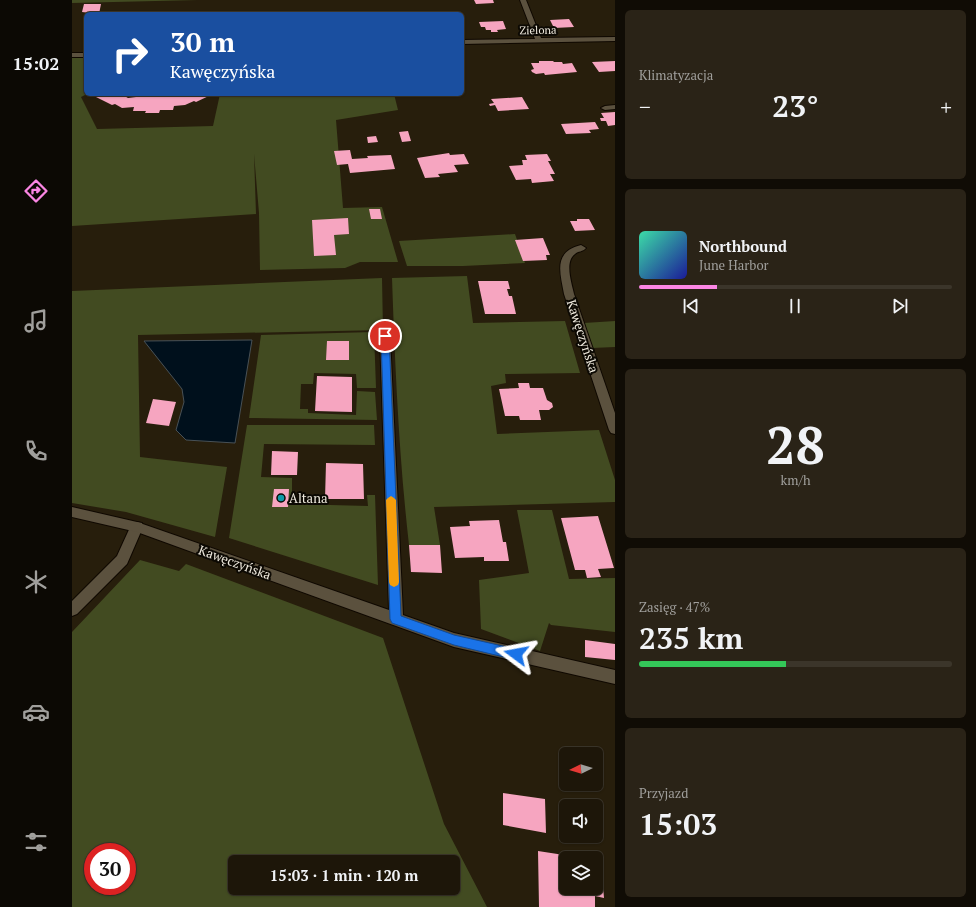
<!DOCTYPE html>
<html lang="pl">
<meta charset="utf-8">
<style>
body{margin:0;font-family:"PT Serif",serif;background:#2a2317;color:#f1f3f6;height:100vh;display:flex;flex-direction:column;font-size:15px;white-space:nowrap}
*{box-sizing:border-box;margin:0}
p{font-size:13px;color:#a09f9c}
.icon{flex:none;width:22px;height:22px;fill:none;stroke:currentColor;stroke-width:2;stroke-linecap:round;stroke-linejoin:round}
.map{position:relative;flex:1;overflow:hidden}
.drawer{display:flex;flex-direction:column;gap:10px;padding:10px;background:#100c05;width:361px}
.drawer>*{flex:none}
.guide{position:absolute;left:12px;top:12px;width:380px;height:84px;border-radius:6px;box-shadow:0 1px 3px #0004,0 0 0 1px #3b352a;background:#1a4fa0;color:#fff;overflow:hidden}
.needle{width:26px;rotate:265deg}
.controls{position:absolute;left:487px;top:747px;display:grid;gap:8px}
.controls a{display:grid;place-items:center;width:44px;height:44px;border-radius:6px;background:#1d1609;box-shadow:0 1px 3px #0004,0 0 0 1px #3b352a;font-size:20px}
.speed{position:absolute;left:12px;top:843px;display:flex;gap:8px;font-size:20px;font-weight:700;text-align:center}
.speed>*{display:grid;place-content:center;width:52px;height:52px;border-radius:50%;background:#1d1609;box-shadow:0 1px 3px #0004,0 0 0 1px #3b352a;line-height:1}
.speed .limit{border:6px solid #d22;background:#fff;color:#111}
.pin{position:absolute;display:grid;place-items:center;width:34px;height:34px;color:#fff;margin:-17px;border:2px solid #fff;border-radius:50%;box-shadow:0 1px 4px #0007}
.me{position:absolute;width:44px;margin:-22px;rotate:283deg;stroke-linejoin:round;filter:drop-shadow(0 0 3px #0008)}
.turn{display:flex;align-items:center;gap:14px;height:84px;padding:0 20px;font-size:18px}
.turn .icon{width:52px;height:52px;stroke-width:2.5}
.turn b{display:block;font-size:28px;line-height:34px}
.big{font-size:30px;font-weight:800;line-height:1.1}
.drawer .widget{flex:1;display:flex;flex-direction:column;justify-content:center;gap:6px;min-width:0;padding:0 14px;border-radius:6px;background:#2a2317}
.drawer .dial{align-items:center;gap:0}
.dial b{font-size:52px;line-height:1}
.song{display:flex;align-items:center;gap:12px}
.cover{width:48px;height:48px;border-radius:6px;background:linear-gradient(135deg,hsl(160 70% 55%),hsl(240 70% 35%))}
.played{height:4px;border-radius:2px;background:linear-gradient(90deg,#fb86e4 25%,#3b352a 25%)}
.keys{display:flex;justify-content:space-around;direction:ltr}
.heat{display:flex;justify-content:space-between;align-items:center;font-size:22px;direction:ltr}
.charge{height:6px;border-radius:3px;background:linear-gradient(90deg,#34c759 47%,#3b352a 0)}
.trip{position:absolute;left:156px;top:855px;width:232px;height:40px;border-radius:6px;background:#1d1609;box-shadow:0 1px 3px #0004,0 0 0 1px #3b352a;font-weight:800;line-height:40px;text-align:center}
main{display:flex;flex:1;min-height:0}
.tabs{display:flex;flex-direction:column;width:72px;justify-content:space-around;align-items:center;background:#0c0904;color:#a09f9c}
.tabs .icon{width:28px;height:28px}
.tabs .selected{color:#fb86e4}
.tabs b{font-size:18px;color:#f1f3f6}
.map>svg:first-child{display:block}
.green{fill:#424b21;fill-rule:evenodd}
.water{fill:#00101c;stroke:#485156}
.building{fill:#f6a5c0}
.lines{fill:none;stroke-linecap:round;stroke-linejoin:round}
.service-casing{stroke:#0f0800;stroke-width:2}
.minor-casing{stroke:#0f0800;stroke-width:2}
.service{fill:#5b513e;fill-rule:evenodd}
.minor{fill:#5b513e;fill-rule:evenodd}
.route{fill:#1a73e8;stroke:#114b97}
.slow{fill:#f59e0b}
.culture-dot{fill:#0f9aa8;stroke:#0c0903;stroke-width:1.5}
.labels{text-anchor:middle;stroke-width:4;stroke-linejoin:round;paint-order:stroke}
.far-street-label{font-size:11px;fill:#efeade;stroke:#0c0903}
.street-label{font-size:13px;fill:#efeade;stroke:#0c0903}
.poi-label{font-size:13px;fill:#efeade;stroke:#0c0903;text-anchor:start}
</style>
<main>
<nav class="tabs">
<b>15:02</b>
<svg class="icon selected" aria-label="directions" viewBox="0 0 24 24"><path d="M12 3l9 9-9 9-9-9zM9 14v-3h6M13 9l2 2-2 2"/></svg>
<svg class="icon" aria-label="music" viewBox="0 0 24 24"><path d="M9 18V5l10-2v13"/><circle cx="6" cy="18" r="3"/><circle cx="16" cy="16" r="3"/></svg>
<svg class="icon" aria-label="phone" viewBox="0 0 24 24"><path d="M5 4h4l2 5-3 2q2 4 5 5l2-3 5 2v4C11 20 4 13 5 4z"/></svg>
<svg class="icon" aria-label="climate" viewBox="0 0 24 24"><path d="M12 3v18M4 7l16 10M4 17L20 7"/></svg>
<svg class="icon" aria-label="car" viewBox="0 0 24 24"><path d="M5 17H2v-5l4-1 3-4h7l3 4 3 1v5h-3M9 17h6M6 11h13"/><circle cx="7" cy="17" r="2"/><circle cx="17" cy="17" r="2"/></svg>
<svg class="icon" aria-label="filters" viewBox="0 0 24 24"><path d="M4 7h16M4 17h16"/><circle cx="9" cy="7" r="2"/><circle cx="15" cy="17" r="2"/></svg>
</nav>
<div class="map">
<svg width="543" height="907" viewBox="0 0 543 907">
<rect width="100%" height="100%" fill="#271e0c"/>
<path class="green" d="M0,0h126l-126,3z
M0,58h14l1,36 -6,3 16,32 116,-3 7,-32h174l4,16 -62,10 7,88 39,-1 16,55h-38l-15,6 -85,2 -1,-57 -5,-59 2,60 -184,12z
M443,234l10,29 -62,3h-56l-8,-25z
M395,276l6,47 92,-2 15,52 -75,1 1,9 -15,3 6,48 102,-4 16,50v22l-181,5 6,38h-31c-10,-88 -14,-178 -17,-267z
M310,278l1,52 -245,5 2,122 87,10 -12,70 -89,-25 -54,-9v-212z
M543,321v26l-23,1 -8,-25z
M302,332l2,56h-19l-1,-14 -42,-1 -1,11h-12l-1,25h8v4l48,2 1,-24 18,1 2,28 -128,-2 12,-83z
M175,425h127l1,20 -111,-1 -3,33 31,1v26l76,2 -1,-11h8l3,90 -149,-47z
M445,510h35l17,69 46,-1v54l-64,-7 -2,-2 -9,28 -59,-22 -2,-49 50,-7z
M68,560l39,11 7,-7 197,74 61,186 43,83h-415v-275zM21,852h34v34h-34zM163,862h218v26h-218z"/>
<path class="water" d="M180,340l-17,103 -49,-3 -10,-10 8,-28 -2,-13 -38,-48z"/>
<path class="building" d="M402,0h19l1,3 -18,1z
M12,4h17l-2,10 -17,-2z
M497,19l5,8 -20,1 -4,-8z
M431,21l3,8 -9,1 1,2h-7v-2h-5l-1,-3h-4l-2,-5z
M467,61h14l1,1h8l1,2 9,-1 5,9 -32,3 -1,-2 -8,1 -4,-2 -1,-2 3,-1 -3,-6h8z
M543,61v10l-16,1 -7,-10z
M32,94h17l7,4 8,-1v-2l13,-1h26v2l11,-2h27l-17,8 -2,-1 -9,4 -11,1 -1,4h-13l-1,3h-14l1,-2h-13l1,-4 -12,1 -7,-4 -3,1 -16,-8z
M450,97l7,12 -31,2 -3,-6 -5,1 -1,-2 5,-1 -3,-4z
M543,112v13l-7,1 -2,-5h-5l-1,-3h4l-3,-5z
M523,122l4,7 -10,1 2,3 -25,1 -5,-10z
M336,131l3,10 -9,1 -3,-10z
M304,136l2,6 -10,1 -1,-6z
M278,150l2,9 16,-1 -1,-2 24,-1 4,14 -45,4 -2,-9 -11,1 -3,-14z
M377,153l1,2 14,-1 5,10 -15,1 4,7 -20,2 2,3 -15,1 -8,-20z
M475,154l4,7h-3l7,13h-5l4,7 -22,2 -1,-4 -15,1 -7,-14 14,-1 -1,-5h5l-2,-5z
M297,209h11l2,10h-11z
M276,218l1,16 -15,1 2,20 -22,1 -2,-36z
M505,219h12l6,11 -20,1 -5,-10h7z
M471,238l7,17h-4l1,5 -24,1 -8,-21z
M406,281h30l2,8h-3l2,7h3l4,18h-31z
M255,341h22v19h-23z
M245,376l35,1v35l-37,-1z
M446,383h11l1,5h13l4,12 5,3 1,4 -4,3h-10l2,10h-21l-1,-4h-14l-6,-27 20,-1z
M81,399l23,3 -7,24 -23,-3z
M200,451l26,1 -1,23h-26z
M254,463l37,1 1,35h-39z
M202,489h15l-1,18h-16z
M526,516l16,52 -16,1 3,8 -14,1 -2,-8h-10l-14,-52z
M427,520l4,22h3l3,19h-25v-4l-29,1 -5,-31 20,-1 -1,-5z
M337,545h31l2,28 -31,-1z
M513,640l30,4v16l-30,-3z
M431,793l42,6 1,34 -43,-8z
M466,851l39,6 -11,1v30h30v-28l5,1 3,37 -9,-2v11h-56z"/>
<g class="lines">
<defs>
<path id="service" d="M543,105v4l-10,1 -4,-2 4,-2z
M65,522l5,1 1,4 -16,37 -50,50 -5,2v-15l45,-45 15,-33z"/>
<path id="minor" d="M448,0h6l15,38 74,-1v4l-153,3v-4l73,-1z
M0,53h14v4h-14z
M509,245l5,3c-3,4 -8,3 -11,6 -11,8 -3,30 -1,40l41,119v21l-4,-1 -2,-3 -45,-136c-4,-22 -11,-42 17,-49z
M313,332l4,1 1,3 13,279 51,18 161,37v14l-161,-37 -317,-115 -65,-15v-10l65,15 252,88 -9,-274 1,-3z"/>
</defs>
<use href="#service" class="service-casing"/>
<use href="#minor" class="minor-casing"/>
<use href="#service" class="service"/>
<use href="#minor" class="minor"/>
</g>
<path class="route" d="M310,334h3l4,2 12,280 53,19 62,14 4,2 2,3 -2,4 -4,2 -62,-15 -62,-22 -2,-4 -9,-283z"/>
<path class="slow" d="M319,496l3,2 2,2 3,82 -1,3 -4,2 -4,-2 -1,-3 -3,-82 2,-2z"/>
<circle class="culture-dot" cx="209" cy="498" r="4"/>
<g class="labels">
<g class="far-street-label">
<text transform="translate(466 30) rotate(-1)" y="4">Zielona</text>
</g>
<g class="street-label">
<text transform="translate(511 336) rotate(72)" y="5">Kawęczyńska</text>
<text transform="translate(163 562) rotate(20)" y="5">Kawęczyńska</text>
</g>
<g class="poi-label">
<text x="217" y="503">Altana</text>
</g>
</g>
</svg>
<div class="controls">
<a><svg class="needle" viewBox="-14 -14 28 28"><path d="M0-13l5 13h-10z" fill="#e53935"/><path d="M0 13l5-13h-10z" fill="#a09f9c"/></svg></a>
<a><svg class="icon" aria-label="sound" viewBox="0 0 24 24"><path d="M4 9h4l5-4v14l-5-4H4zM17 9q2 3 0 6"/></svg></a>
<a><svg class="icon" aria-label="layers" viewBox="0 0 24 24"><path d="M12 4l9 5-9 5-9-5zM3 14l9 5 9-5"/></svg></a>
</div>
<div class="speed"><div class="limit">30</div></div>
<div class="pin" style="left:313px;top:336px;background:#d93025"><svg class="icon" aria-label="arrive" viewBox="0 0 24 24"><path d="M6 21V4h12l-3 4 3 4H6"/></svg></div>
<svg class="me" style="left:444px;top:654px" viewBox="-20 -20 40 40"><path d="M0-17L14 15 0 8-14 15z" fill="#1a73e8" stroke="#fff" stroke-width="4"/></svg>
<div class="trip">15:03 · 1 min · 120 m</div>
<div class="guide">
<div class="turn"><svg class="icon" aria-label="right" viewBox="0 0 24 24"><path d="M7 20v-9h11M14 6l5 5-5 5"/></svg><div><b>30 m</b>Kawęczyńska</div></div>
</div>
</div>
<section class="drawer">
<div class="widget"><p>Klimatyzacja</p>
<div class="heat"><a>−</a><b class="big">23°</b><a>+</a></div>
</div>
<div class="widget">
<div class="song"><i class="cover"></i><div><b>Northbound</b><p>June Harbor</p></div></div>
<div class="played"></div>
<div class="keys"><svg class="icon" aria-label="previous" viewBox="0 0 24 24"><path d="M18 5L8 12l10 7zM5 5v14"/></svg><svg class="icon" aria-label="pause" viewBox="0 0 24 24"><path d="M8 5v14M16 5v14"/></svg><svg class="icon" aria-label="next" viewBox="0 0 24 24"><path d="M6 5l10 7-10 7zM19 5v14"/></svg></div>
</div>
<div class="widget dial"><b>28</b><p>km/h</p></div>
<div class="widget"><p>Zasięg · 47%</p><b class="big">235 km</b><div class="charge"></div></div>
<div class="widget"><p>Przyjazd</p><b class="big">15:03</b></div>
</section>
</main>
